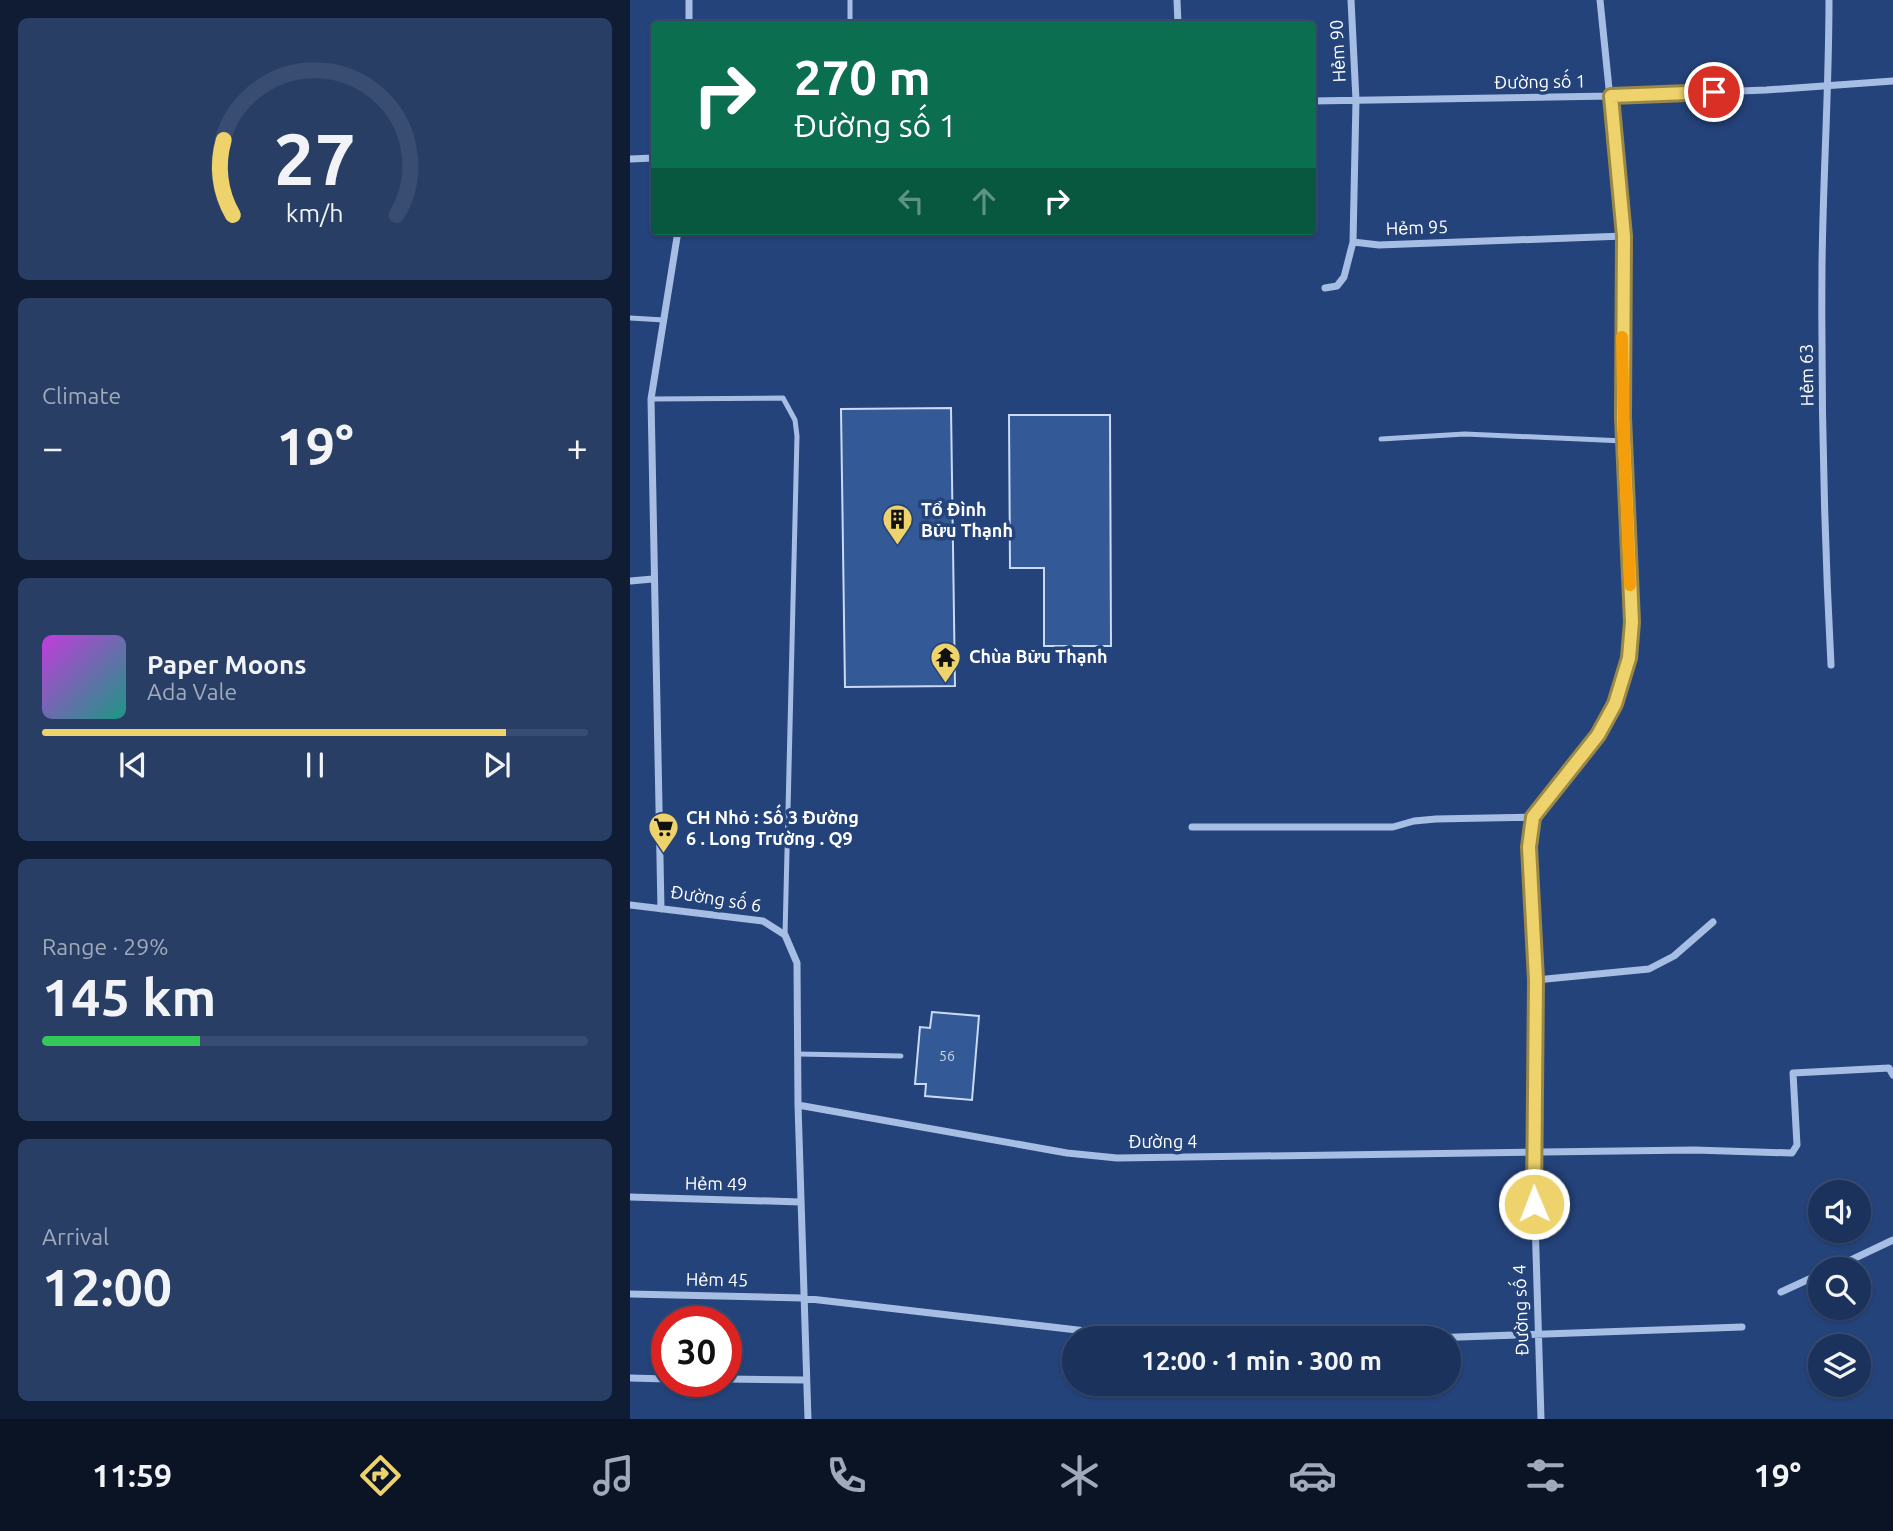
<!DOCTYPE html>
<meta charset="utf-8">
<style>
body{margin:0;font-family:Ubuntu,sans-serif;background:#283e65;color:#f1f3f6;height:100vh;display:flex;flex-direction:column;font-size:26px;white-space:nowrap}
*{box-sizing:border-box;margin:0}
p{font-size:23px;color:#a0aabb}
.icon{flex:none;width:38px;height:38px;fill:none;stroke:currentColor;stroke-width:2;stroke-linecap:round;stroke-linejoin:round}
.map{position:relative;flex:1;overflow:hidden}
.drawer{display:flex;flex-direction:column;gap:18px;padding:18px;background:#0f1c33;width:630px}
.drawer>*{flex:none}
.top-card{position:absolute;left:21px;top:21px;width:665px;height:214px;border-radius:7px;box-shadow:0 2px 5px #0004,0 0 0 2px #394d72;background:#0b6e4f;color:#fff;overflow:hidden}
.controls{position:absolute;left:1178px;top:1180px;display:grid;gap:14px}
.controls a{display:grid;place-items:center;width:63px;height:63px;border-radius:50%;background:#1b325c;box-shadow:0 2px 5px #0004,0 0 0 2px #394d72;font-size:35px}
.speed{position:absolute;left:21px;top:1306px;display:flex;gap:14px;font-size:35px;font-weight:700;text-align:center}
.speed>*{display:grid;place-content:center;width:91px;height:91px;border-radius:50%;background:#1b325c;box-shadow:0 2px 5px #0004,0 0 0 2px #394d72;line-height:1}
.speed .limit{border:10px solid #d22;background:#fff;color:#111}
.pin{position:absolute;display:grid;place-items:center;width:60px;height:60px;color:#fff;margin:-30px;border:4px solid #fff;border-radius:50%;box-shadow:0 2px 7px #0007}
.me{position:absolute;width:77px;margin:-38px;rotate:359deg;stroke-linejoin:round;filter:drop-shadow(0 0 5px #0008)}
.turn{display:flex;align-items:center;gap:24px;height:147px;padding:0 28px;font-size:32px}
.turn .icon{width:91px;height:91px;stroke-width:2.5}
.turn b{display:block;font-size:49px;line-height:60px}
.lanes{display:flex;align-items:center;height:66px;padding:0 28px;background:#0003;justify-content:center;gap:35px;direction:ltr}
.lanes .off{opacity:.35}
.big{font-size:52px;font-weight:600;line-height:1.1}
.drawer .tile{flex:1;display:flex;flex-direction:column;justify-content:center;gap:10px;min-width:0;padding:0 24px;border-radius:10px;background:#283e65}
.drawer .dial{align-items:center;gap:0}
.dial svg{height:182px;overflow:visible;fill:none;stroke:#394d72;stroke-width:7;stroke-linecap:round;text-anchor:middle}
.dial text{fill:#f1f3f6;stroke:none}
.song{display:flex;align-items:center;gap:21px}
.cover{width:84px;height:84px;border-radius:10px;background:linear-gradient(135deg,hsl(290 70% 55%),hsl(170 70% 35%))}
.played{height:7px;border-radius:4px;background:linear-gradient(90deg,#eed26b 85%,#394d72 85%)}
.keys{display:flex;justify-content:space-around;direction:ltr}
.heat{display:flex;justify-content:space-between;align-items:center;font-size:38px;direction:ltr}
.charge{height:10px;border-radius:5px;background:linear-gradient(90deg,#34c759 29%,#394d72 0)}
.trip{position:absolute;left:432px;top:1326px;width:399px;height:70px;border-radius:35px;background:#1b325c;box-shadow:0 2px 5px #0004,0 0 0 2px #394d72;font-weight:600;line-height:70px;text-align:center}
.dock{display:flex;height:112px;justify-content:space-around;align-items:center;background:#0b1425;color:#a0aabb}
.dock .icon{width:49px;height:49px}
.dock .current{color:#eed26b}
.dock b{font-size:32px;color:#f1f3f6}
main{display:flex;flex:1;min-height:0}
.map>svg:first-child{display:block}
.building{fill:#345997;stroke:#cadaf4;stroke-width:2}
.lines{fill:none;stroke-linecap:round;stroke-linejoin:round}
.service{stroke:#a7bee4;stroke-width:5}
.minor{stroke:#a7bee4;stroke-width:7}
.route-casing{stroke:#9b8846;stroke-width:18}
.route{stroke:#eed26b;stroke-width:12}
.slow{stroke:#f59e0b;stroke-width:12}
.labels{text-anchor:middle;stroke-width:7;stroke-linejoin:round;paint-order:stroke}
.number-label{font-size:14px;fill:#ccd6e5}
.street-label{font-size:18px;fill:#fff;stroke:#24437a}
.poi-label{font-size:18px;font-weight:bold;fill:#fff;stroke:#24437a;text-anchor:start}
</style>
<main>
<section class="drawer">
<div class="tile dial"><svg viewBox="0 0 100 80">
<path d="M14 69A42 42 0 1 1 86 69"/>
<path d="M14 69A42 42 0 0 1 10 36" stroke="#eed26b"/>
<text x="50" y="56" font-size="32" font-weight="700">27</text>
<text x="50" y="72" font-size="11">km/h</text>
</svg></div>
<div class="tile"><p>Climate</p>
<div class="heat"><a>−</a><b class="big">19°</b><a>+</a></div>
</div>
<div class="tile">
<div class="song"><i class="cover"></i><div><b>Paper Moons</b><p>Ada Vale</p></div></div>
<div class="played"></div>
<div class="keys"><svg class="icon" aria-label="previous" viewBox="0 0 24 24"><path d="M18 5L8 12l10 7zM5 5v14"/></svg><svg class="icon" aria-label="pause" viewBox="0 0 24 24"><path d="M8 5v14M16 5v14"/></svg><svg class="icon" aria-label="next" viewBox="0 0 24 24"><path d="M6 5l10 7-10 7zM19 5v14"/></svg></div>
</div>
<div class="tile"><p>Range · 29%</p><b class="big">145 km</b><div class="charge"></div></div>
<div class="tile"><p>Arrival</p><b class="big">12:00</b></div>
</section>
<div class="map">
<svg width="1263" height="1419" viewBox="0 0 1263 1419">
<rect width="100%" height="100%" fill="#24437a"/>
<path class="building" d="M321,408l4,278 -110,1 -4,-278z
M379,415h101l1,231h-67v-78h-34z
M302,1012l47,4 -7,84 -47,-4 1,-12h-11l5,-57 10,1z"/>
<g class="lines">
<path class="service" d="M220,0v24
M0,318l34,2
M21,399l132,-1 12,22 2,16 -12,499
M751,439l84,-5 159,7
M168,1054l103,2"/>
<path class="minor" d="M59,0v24
M547,0l1,24
M721,0l5,100 -3,142 26,3 245,-9
M1199,0c0,89 -6,177 -7,266 -1,133 2,266 9,399
M682,101l299,-5 155,-6 127,-9
M0,159l24,-1
M695,288l12,-2 7,-9 9,-35
M0,581l23,-2
M562,827h201l21,-6 22,-2 97,-2
M0,905l133,16 22,14 12,28 1,142 10,314
M31,909l-10,-510 27,-168
M906,980l113,-11 25,-13 39,-34
M168,1105l269,48 50,5 577,-8 98,3 5,-8 -4,-72 96,-5 4,7
M0,1197l171,5
M1202,1269l61,-29
M1151,1292l39,-18
M0,1294l172,4 301,35 151,4
M772,1339l340,-12
M0,1378l37,1
M96,1379l80,1
M911,1419l-8,-267 3,-172 -7,-133 4,-30 65,-82 17,-31 14,-46 3,-36 -8,-181 -2,-120 2,-85 -24,-236"/>
</g>
<g class="lines">
<defs>
<path id="route" d="M904,1204l2,-224 -7,-133 4,-30 65,-82 17,-31 14,-46 3,-36 -9,-205 1,-181 -13,-140 103,-4"/>
</defs>
<use href="#route" class="route-casing"/>
<use href="#route" class="route"/>
<path class="slow" d="M992,337l2,104 6,144"/>
</g>
<defs>
<symbol id="building-pin" viewBox="-11 -11 22 30"><path d="M0 17L-7.5 6A9.5 9.5 0 1 1 7.5 6Z" fill="#eed26b" stroke="#24437a"/><path d="M-4-6H4V6H1V3H-1V6H-4ZM-2.5-4.3h1.7v1.8h-1.7ZM.8-4.3h1.7v1.8H.8ZM-2.5-1h1.7V.8h-1.7ZM.8-1h1.7V.8H.8Z" fill="#111"/></symbol>
<symbol id="temple-pin" viewBox="-11 -11 22 30"><path d="M0 17L-7.5 6A9.5 9.5 0 1 1 7.5 6Z" fill="#eed26b" stroke="#24437a"/><path d="M0-6L5-2H3V0L6.5 2.5H4V6H1.5V3h-3V6H-4V2.5H-6.5L-3 0V-2H-5Z" fill="#111"/></symbol>
<symbol id="supermarket-pin" viewBox="-11 -11 22 30"><path d="M0 17L-7.5 6A9.5 9.5 0 1 1 7.5 6Z" fill="#eed26b" stroke="#24437a"/><path d="M-6-5.5h2.5l.6 2H6L4.5 2H-2.5L-4.4-4H-6ZM-1.5 3.2a1.3 1.3 0 1 0 .1 0ZM3 3.2a1.3 1.3 0 1 0 .1 0Z" fill="#111"/></symbol>
</defs>
<g fill-rule="evenodd">
<use href="#building-pin" x="250" y="502" width="35" height="47"/>
<use href="#temple-pin" x="298" y="640" width="35" height="47"/>
<use href="#supermarket-pin" x="16" y="810" width="35" height="47"/>
</g>
<g class="labels">
<g class="number-label">
<text x="317" y="1061">56</text>
</g>
<g class="street-label">
<text transform="translate(708 51) rotate(-93)" y="6">Hẻm 90</text>
<text transform="translate(910 82) rotate(-1)" y="6">Đường số 1</text>
<text transform="translate(787 228) rotate(-2)" y="6">Hẻm 95</text>
<text transform="translate(1177 375) rotate(-91)" y="6">Hẻm 63</text>
<text transform="translate(86 899) rotate(9)" y="6">Đường số 6</text>
<text x="533" y="1148">Đường 4</text>
<text transform="translate(86 1184) rotate(1)" y="6">Hẻm 49</text>
<text transform="translate(87 1280) rotate(1)" y="6">Hẻm 45</text>
<text transform="translate(891 1310) rotate(-92)" y="6">Đường số 4</text>
</g>
<g class="poi-label">
<text x="291" y="516">Tổ Đình<tspan x="291" dy="21">Bửu Thạnh</tspan></text>
<text x="339" y="663">Chùa Bửu Thạnh</text>
<text x="56" y="824">CH Nhỏ : Số 3 Đường<tspan x="56" dy="21">6 . Long Trường . Q9</tspan></text>
</g>
</g>
</svg>
<div class="controls">
<a><svg class="icon" aria-label="sound" viewBox="0 0 24 24"><path d="M4 9h4l5-4v14l-5-4H4zM17 9q2 3 0 6"/></svg></a>
<a><svg class="icon" aria-label="search" viewBox="0 0 24 24"><circle cx="10" cy="10" r="6"/><path d="M15 15l6 6"/></svg></a>
<a><svg class="icon" aria-label="layers" viewBox="0 0 24 24"><path d="M12 4l9 5-9 5-9-5zM3 14l9 5 9-5"/></svg></a>
</div>
<div class="speed"><div class="limit">30</div></div>
<div class="pin" style="left:1084px;top:92px;background:#d93025"><svg class="icon" aria-label="arrive" viewBox="0 0 24 24"><path d="M6 21V4h12l-3 4 3 4H6"/></svg></div>
<svg class="me" style="left:904px;top:1204px" viewBox="-20 -20 40 40"><circle r="17" fill="#eed26b" stroke="#fff" stroke-width="3"/><path d="M0-11L8 9 0 5-8 9z" fill="#fff"/></svg>
<div class="trip">12:00 · 1 min · 300 m</div>
<div class="top-card">
<div class="turn"><svg class="icon" aria-label="right" viewBox="0 0 24 24"><path d="M7 20v-9h11M14 6l5 5-5 5"/></svg><div><b>270 m</b>Đường số 1</div></div>
<div class="lanes"><svg class="icon off" aria-label="left" viewBox="0 0 24 24"><path d="M17 20v-9H6M10 6l-5 5 5 5"/></svg><svg class="icon off" aria-label="ahead" viewBox="0 0 24 24"><path d="M12 20V5M6 11l6-6 6 6"/></svg><svg class="icon" aria-label="right" viewBox="0 0 24 24"><path d="M7 20v-9h11M14 6l5 5-5 5"/></svg></div>
</div>
</div>
</main>
<nav class="dock">
<b>11:59</b>
<svg class="icon current" aria-label="directions" viewBox="0 0 24 24"><path d="M12 3l9 9-9 9-9-9zM9 14v-3h6M13 9l2 2-2 2"/></svg>
<svg class="icon" aria-label="music" viewBox="0 0 24 24"><path d="M9 18V5l10-2v13"/><circle cx="6" cy="18" r="3"/><circle cx="16" cy="16" r="3"/></svg>
<svg class="icon" aria-label="phone" viewBox="0 0 24 24"><path d="M5 4h4l2 5-3 2q2 4 5 5l2-3 5 2v4C11 20 4 13 5 4z"/></svg>
<svg class="icon" aria-label="climate" viewBox="0 0 24 24"><path d="M12 3v18M4 7l16 10M4 17L20 7"/></svg>
<svg class="icon" aria-label="car" viewBox="0 0 24 24"><path d="M5 17H2v-5l4-1 3-4h7l3 4 3 1v5h-3M9 17h6M6 11h13"/><circle cx="7" cy="17" r="2"/><circle cx="17" cy="17" r="2"/></svg>
<svg class="icon" aria-label="filters" viewBox="0 0 24 24"><path d="M4 7h16M4 17h16"/><circle cx="9" cy="7" r="2"/><circle cx="15" cy="17" r="2"/></svg>
<b>19°</b>
</nav>
